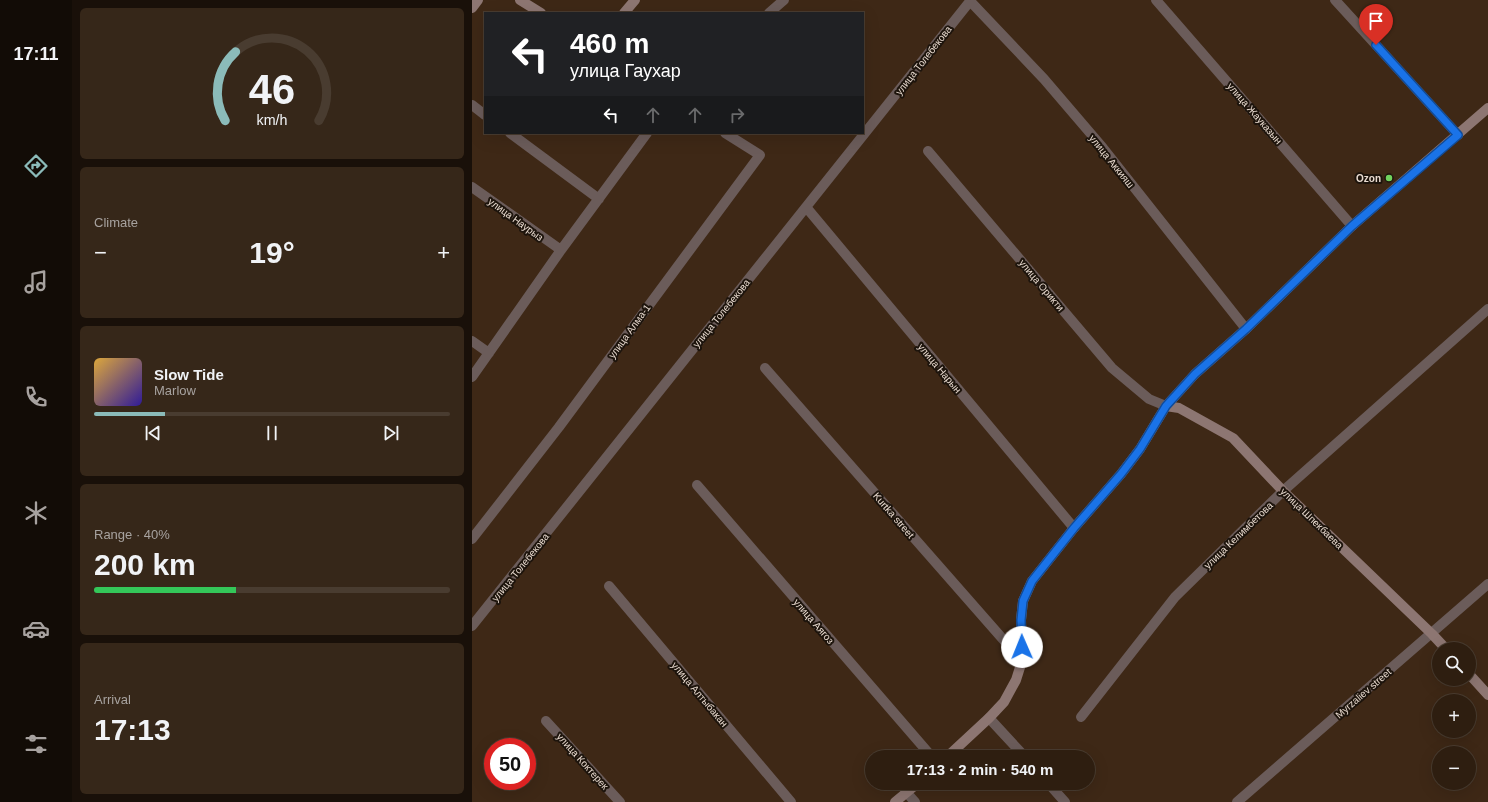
<!DOCTYPE html>
<meta charset="utf-8">
<style>
body{margin:0;font-family:Arial,sans-serif;background:#362719;color:#f1f3f6;height:100vh;display:flex;flex-direction:column;font-size:15px;white-space:nowrap}
*{box-sizing:border-box;margin:0}
p{font-size:13px;color:#a7a29f}
.icon{flex:none;width:22px;height:22px;fill:none;stroke:currentColor;stroke-width:2;stroke-linecap:round;stroke-linejoin:round}
.map{position:relative;flex:1;overflow:hidden}
.sheet{display:flex;flex-direction:column;gap:8px;padding:8px;background:#191009;width:400px}
.sheet>*{flex:none}
.banner{position:absolute;left:12px;top:12px;width:380px;height:122px;border-radius:0px;box-shadow:0 4px 16px #0002,0 0 0 1px #493c30;background:#202124;color:#fff;overflow:hidden}
.tools{position:absolute;left:960px;top:642px;display:grid;gap:8px}
.tools a{display:grid;place-items:center;width:44px;height:44px;border-radius:50%;background:#2e1e10;box-shadow:0 4px 16px #0002,0 0 0 1px #493c30;font-size:20px}
.speed{position:absolute;left:12px;top:738px;display:flex;gap:8px;font-size:20px;font-weight:700;text-align:center}
.speed>*{display:grid;place-content:center;width:52px;height:52px;border-radius:50%;background:#2e1e10;box-shadow:0 4px 16px #0002,0 0 0 1px #493c30;line-height:1}
.speed .limit{border:6px solid #d22;background:#fff;color:#111}
.pin{position:absolute;display:grid;place-items:center;width:34px;height:34px;color:#fff;margin:-41px -17px;border-radius:50% 50% 50% 0;rotate:-45deg;box-shadow:0 0 4px #0007}
.pin .icon{rotate:45deg}
.me{position:absolute;width:44px;margin:-22px;rotate:359deg;stroke-linejoin:round;filter:drop-shadow(0 0 3px #0008)}
.turn{display:flex;align-items:center;gap:14px;height:84px;padding:0 20px;font-size:18px}
.turn .icon{width:52px;height:52px;stroke-width:2.5}
.turn b{display:block;font-size:28px;line-height:34px}
.lanes{display:flex;align-items:center;height:38px;padding:0 20px;background:#0003;justify-content:center;gap:20px;direction:ltr}
.lanes .off{opacity:.35}
.big{font-size:30px;font-weight:800;line-height:1.1}
.sheet .tile{flex:1;display:flex;flex-direction:column;justify-content:center;gap:6px;min-width:0;padding:0 14px;border-radius:6px;background:#362719}
.sheet .dial{align-items:center;gap:0}
.dial svg{height:104px;overflow:visible;fill:none;stroke:#493c30;stroke-width:7;stroke-linecap:round;text-anchor:middle}
.dial text{fill:#f1f3f6;stroke:none}
.song{display:flex;align-items:center;gap:12px}
.cover{width:48px;height:48px;border-radius:6px;background:linear-gradient(135deg,hsl(40 70% 55%),hsl(250 70% 35%))}
.played{height:4px;border-radius:2px;background:linear-gradient(90deg,#8bbbb9 20%,#493c30 20%)}
.keys{display:flex;justify-content:space-around;direction:ltr}
.heat{display:flex;justify-content:space-between;align-items:center;font-size:22px;direction:ltr}
.charge{height:6px;border-radius:3px;background:linear-gradient(90deg,#34c759 40%,#493c30 0)}
.trip{position:absolute;left:393px;top:750px;width:230px;height:40px;border-radius:20px;background:#2e1e10;box-shadow:0 4px 16px #0002,0 0 0 1px #493c30;font-weight:800;line-height:40px;text-align:center}
main{display:flex;flex:1;min-height:0}
.tab-bar{display:flex;flex-direction:column;width:72px;justify-content:space-around;align-items:center;background:#120c06;color:#a7a29f}
.tab-bar .icon{width:28px;height:28px}
.tab-bar .current{color:#8bbbb9}
.tab-bar b{font-size:18px;color:#f1f3f6}
.map>svg:first-child{display:block}
.lines{fill:none;stroke-linecap:round;stroke-linejoin:round}
.street{stroke:#6b5c5a;stroke-width:10}
.secondary{stroke:#8d7672;stroke-width:10}
.route-casing{stroke:#114b97;stroke-width:10}
.route{stroke:#1a73e8;stroke-width:7}
.poi-dot{fill:#71d35e;stroke:#1d140c;stroke-width:1.5}
.labels{text-anchor:middle;stroke-width:4;stroke-linejoin:round;paint-order:stroke}
.street-label{font-size:10px;fill:#e9dbd0;stroke:#1d140c}
.poi-label{font-size:10px;font-weight:bold;fill:#e9dbd0;stroke:#1d140c;text-anchor:end}
</style>
<main>
<nav class="tab-bar">
<b>17:11</b>
<svg class="icon current" aria-label="directions" viewBox="0 0 24 24"><path d="M12 3l9 9-9 9-9-9zM9 14v-3h6M13 9l2 2-2 2"/></svg>
<svg class="icon" aria-label="music" viewBox="0 0 24 24"><path d="M9 18V5l10-2v13"/><circle cx="6" cy="18" r="3"/><circle cx="16" cy="16" r="3"/></svg>
<svg class="icon" aria-label="phone" viewBox="0 0 24 24"><path d="M5 4h4l2 5-3 2q2 4 5 5l2-3 5 2v4C11 20 4 13 5 4z"/></svg>
<svg class="icon" aria-label="climate" viewBox="0 0 24 24"><path d="M12 3v18M4 7l16 10M4 17L20 7"/></svg>
<svg class="icon" aria-label="car" viewBox="0 0 24 24"><path d="M5 17H2v-5l4-1 3-4h7l3 4 3 1v5h-3M9 17h6M6 11h13"/><circle cx="7" cy="17" r="2"/><circle cx="17" cy="17" r="2"/></svg>
<svg class="icon" aria-label="filters" viewBox="0 0 24 24"><path d="M4 7h16M4 17h16"/><circle cx="9" cy="7" r="2"/><circle cx="15" cy="17" r="2"/></svg>
</nav>
<section class="sheet">
<div class="tile dial"><svg viewBox="0 0 100 80">
<path d="M14 69A42 42 0 1 1 86 69"/>
<path d="M14 69A42 42 0 0 1 22 16" stroke="#8bbbb9"/>
<text x="50" y="56" font-size="32" font-weight="700">46</text>
<text x="50" y="72" font-size="11">km/h</text>
</svg></div>
<div class="tile"><p>Climate</p>
<div class="heat"><a>−</a><b class="big">19°</b><a>+</a></div>
</div>
<div class="tile">
<div class="song"><i class="cover"></i><div><b>Slow Tide</b><p>Marlow</p></div></div>
<div class="played"></div>
<div class="keys"><svg class="icon" aria-label="previous" viewBox="0 0 24 24"><path d="M18 5L8 12l10 7zM5 5v14"/></svg><svg class="icon" aria-label="pause" viewBox="0 0 24 24"><path d="M8 5v14M16 5v14"/></svg><svg class="icon" aria-label="next" viewBox="0 0 24 24"><path d="M6 5l10 7-10 7zM19 5v14"/></svg></div>
</div>
<div class="tile"><p>Range · 40%</p><b class="big">200 km</b><div class="charge"></div></div>
<div class="tile"><p>Arrival</p><b class="big">17:13</b></div>
</section>
<div class="map">
<svg width="1016" height="802" viewBox="0 0 1016 802">
<rect width="100%" height="100%" fill="#3e2816"/>
<g class="lines">
<path class="street" d="M684,0l196,226
M863,0l123,135
M498,1l74,78 59,69 143,181
M297,13l15,-13
M0,105l13,10
M38,133l89,66
M456,151l184,217 37,31 17,7
M0,187l89,63
M334,207l268,321
M0,341l17,12
M293,368l257,293
M0,377l89,-127 86,-117
M225,485l235,272
M0,539l87,-112 201,-272 -35,-22
M137,586l182,216
M0,626l499,-626
M609,717l94,-120 108,-106 205,-182
M517,718l36,39
M74,721l74,81
M576,783l17,19
M435,793l8,9
M765,802l251,-218"/>
<path class="secondary" d="M48,0l21,13
M0,8l6,-8
M152,13l11,-13
M694,406l13,2 54,30 50,53 149,143 14,15
M997,674l19,21
M475,757l42,-39 15,-16 12,-22 6,-19 -1,-41 2,-19 9,-20 42,-53 47,-54 19,-25 26,-43 29,-32 51,-45 106,-103 136,-118
M423,802l23,-19"/>
</g>
<g class="lines">
<defs>
<path id="route" d="M550,647l-1,-27 2,-19 9,-20 42,-53 47,-54 19,-25 26,-43 29,-32 51,-45 106,-103 106,-91 -82,-90"/>
</defs>
<use href="#route" class="route-casing"/>
<use href="#route" class="route"/>
</g>
<circle class="poi-dot" cx="917" cy="178" r="4"/>
<g class="labels">
<g class="street-label">
<text transform="translate(451 60) rotate(-52)" y="4">улица Толебекова</text>
<text transform="translate(783 113) rotate(49)" y="4">улица Жауказын</text>
<text transform="translate(640 161) rotate(51)" y="4">улица Аккияш</text>
<text transform="translate(44 219) rotate(36)" y="4">улица Наурыз</text>
<text transform="translate(570 285) rotate(50)" y="4">улица Орикти</text>
<text transform="translate(249 313) rotate(-51)" y="4">улица Толебекова</text>
<text transform="translate(157 331) rotate(-54)" y="4">улица Алма-1</text>
<text transform="translate(468 368) rotate(50)" y="4">улица Нарын</text>
<text transform="translate(422 515) rotate(49)" y="4">Kurtka street</text>
<text transform="translate(840 518) rotate(44)" y="4">улица Шпекбаева</text>
<text transform="translate(766 535) rotate(-44)" y="4">улица Келимбетова</text>
<text transform="translate(48 567) rotate(-51)" y="4">улица Толебекова</text>
<text transform="translate(342 621) rotate(49)" y="4">улица Аягоз</text>
<text transform="translate(891 693) rotate(-41)" y="4">Myrzaliev street</text>
<text transform="translate(228 694) rotate(50)" y="4">улица Алтыбакан</text>
<text transform="translate(111 761) rotate(48)" y="4">улица Коктерек</text>
</g>
<g class="poi-label">
<text x="909" y="182">Ozon</text>
</g>
</g>
</svg>
<div class="tools">
<a><svg class="icon" aria-label="search" viewBox="0 0 24 24"><circle cx="10" cy="10" r="6"/><path d="M15 15l6 6"/></svg></a>
<a>+</a>
<a>−</a>
</div>
<div class="speed"><div class="limit">50</div></div>
<div class="pin" style="left:904px;top:45px;background:#d93025"><svg class="icon" aria-label="arrive" viewBox="0 0 24 24"><path d="M6 21V4h12l-3 4 3 4H6"/></svg></div>
<svg class="me" style="left:550px;top:647px" viewBox="-20 -20 40 40"><circle r="19" fill="#fff"/><path d="M0-13L10 11 0 6-10 11z" fill="#1a73e8"/></svg>
<div class="trip">17:13 · 2 min · 540 m</div>
<div class="banner">
<div class="turn"><svg class="icon" aria-label="left" viewBox="0 0 24 24"><path d="M17 20v-9H6M10 6l-5 5 5 5"/></svg><div><b>460 m</b>улица Гаухар</div></div>
<div class="lanes"><svg class="icon" aria-label="left" viewBox="0 0 24 24"><path d="M17 20v-9H6M10 6l-5 5 5 5"/></svg><svg class="icon off" aria-label="ahead" viewBox="0 0 24 24"><path d="M12 20V5M6 11l6-6 6 6"/></svg><svg class="icon off" aria-label="ahead" viewBox="0 0 24 24"><path d="M12 20V5M6 11l6-6 6 6"/></svg><svg class="icon off" aria-label="right" viewBox="0 0 24 24"><path d="M7 20v-9h11M14 6l5 5-5 5"/></svg></div>
</div>
</div>
</main>
